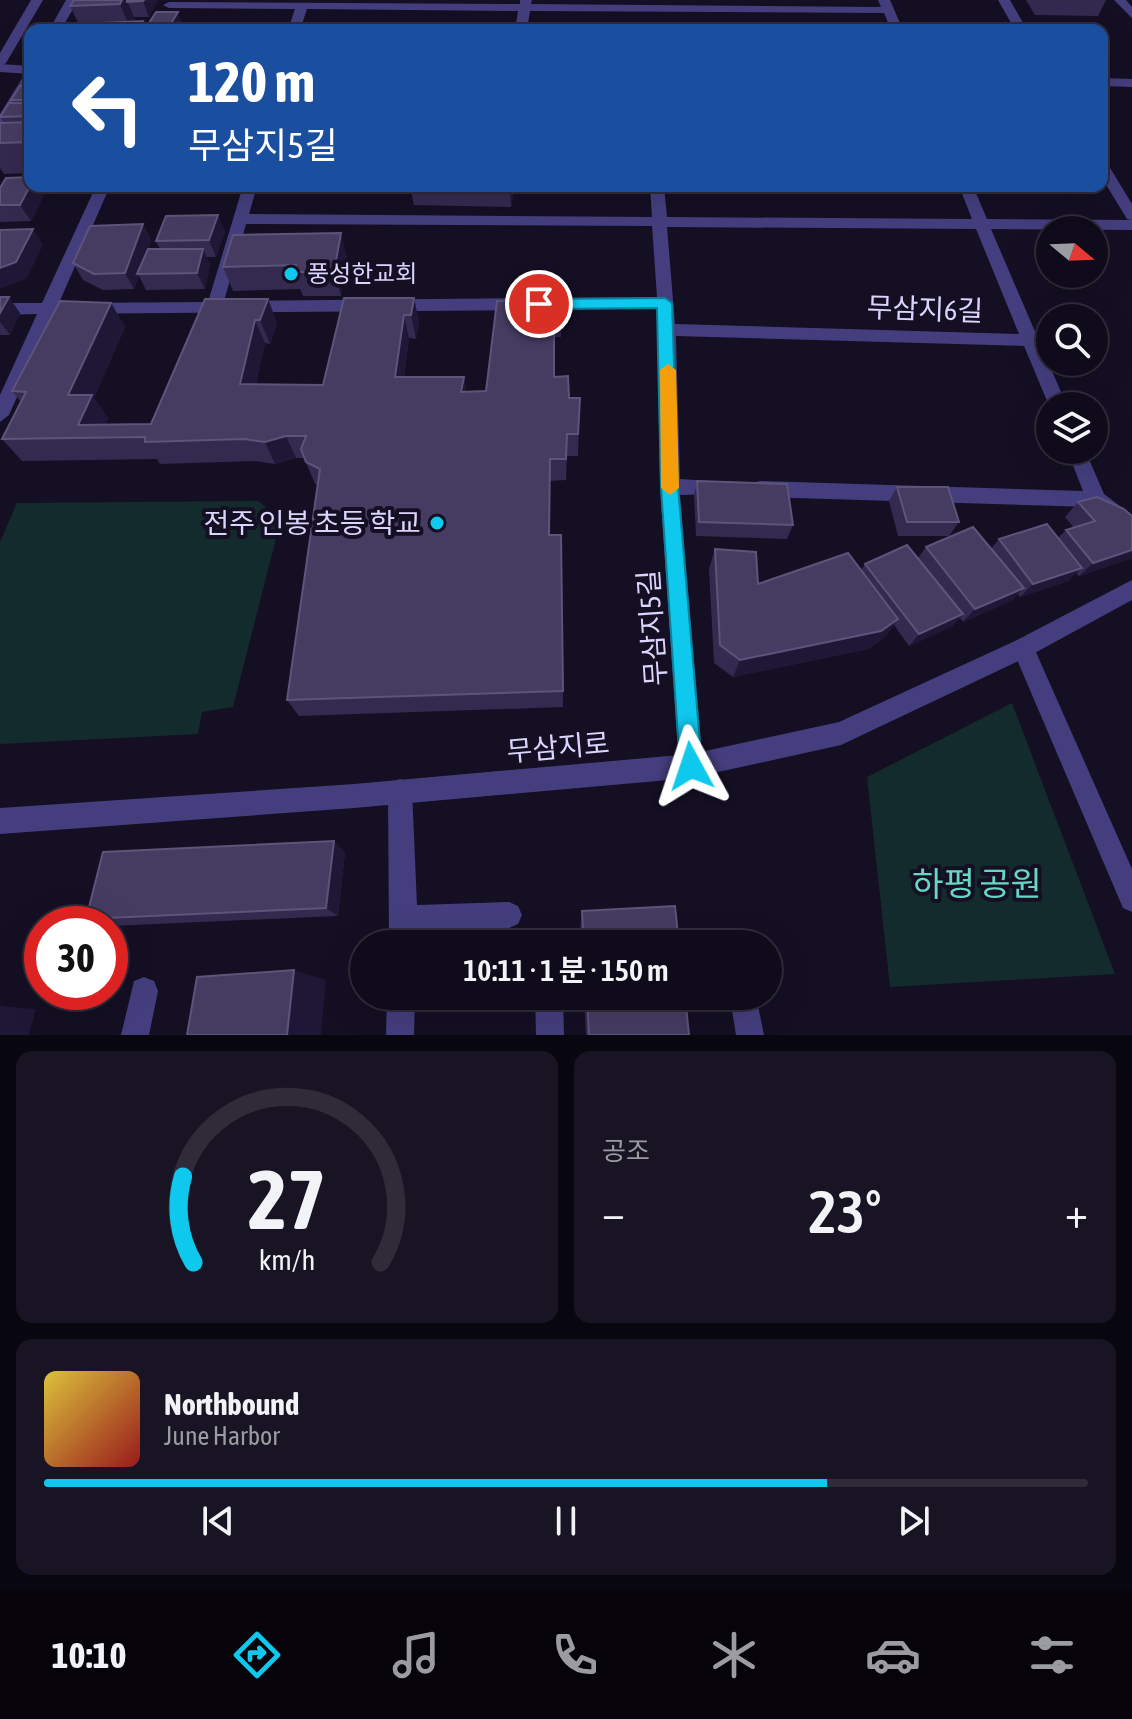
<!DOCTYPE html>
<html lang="ko">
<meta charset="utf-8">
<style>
body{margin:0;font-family:"Asap Condensed","Noto Sans KR",sans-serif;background:#181423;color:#f1f3f6;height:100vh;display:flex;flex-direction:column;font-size:30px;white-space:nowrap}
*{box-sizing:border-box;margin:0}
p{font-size:26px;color:#9b9ba2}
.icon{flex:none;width:44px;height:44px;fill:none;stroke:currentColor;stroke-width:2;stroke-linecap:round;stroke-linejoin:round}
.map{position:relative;height:1035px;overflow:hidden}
.panel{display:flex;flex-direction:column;gap:16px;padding:16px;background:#08060e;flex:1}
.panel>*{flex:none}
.banner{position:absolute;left:24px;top:24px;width:1084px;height:168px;border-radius:16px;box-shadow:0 8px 32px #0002,0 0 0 2px #2f2b39;background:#1a4fa0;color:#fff;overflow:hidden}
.needle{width:52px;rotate:109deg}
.fabs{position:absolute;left:1036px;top:216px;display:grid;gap:16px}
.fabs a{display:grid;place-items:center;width:72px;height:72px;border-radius:50%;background:#0f0b1a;box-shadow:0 8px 32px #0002,0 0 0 2px #2f2b39;font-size:40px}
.speed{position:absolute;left:24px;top:906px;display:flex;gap:16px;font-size:40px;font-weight:700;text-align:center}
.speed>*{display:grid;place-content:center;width:104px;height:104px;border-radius:50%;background:#0f0b1a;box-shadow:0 8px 32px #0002,0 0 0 2px #2f2b39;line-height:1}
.speed .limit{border:12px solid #d22;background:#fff;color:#111}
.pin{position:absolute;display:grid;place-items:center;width:68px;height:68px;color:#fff;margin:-34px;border:4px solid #fff;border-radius:50%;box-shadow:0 2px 8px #0007}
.me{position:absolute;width:88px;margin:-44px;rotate:355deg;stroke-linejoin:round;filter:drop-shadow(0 0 6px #0008)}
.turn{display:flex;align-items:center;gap:28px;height:168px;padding:0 32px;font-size:36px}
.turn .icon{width:104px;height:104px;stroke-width:2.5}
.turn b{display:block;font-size:56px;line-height:68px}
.big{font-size:60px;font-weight:600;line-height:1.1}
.panel .widget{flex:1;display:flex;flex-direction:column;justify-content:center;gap:12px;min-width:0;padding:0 28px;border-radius:16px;background:#181423}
.panel .dial{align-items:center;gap:0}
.dial svg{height:208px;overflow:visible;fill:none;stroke:#2f2b39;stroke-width:7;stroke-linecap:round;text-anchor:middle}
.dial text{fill:#f1f3f6;stroke:none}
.song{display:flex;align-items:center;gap:24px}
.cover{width:96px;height:96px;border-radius:12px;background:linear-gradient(135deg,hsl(50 70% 55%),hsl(0 70% 35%))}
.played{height:8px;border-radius:4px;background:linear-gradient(90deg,#0fc8ed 75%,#2f2b39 75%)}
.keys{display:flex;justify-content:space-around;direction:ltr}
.heat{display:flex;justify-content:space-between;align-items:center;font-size:44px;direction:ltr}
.panel .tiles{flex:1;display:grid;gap:16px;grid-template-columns:1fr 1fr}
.widget:last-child{grid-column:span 2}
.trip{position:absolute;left:350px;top:930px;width:432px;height:80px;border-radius:40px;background:#0f0b1a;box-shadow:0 8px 32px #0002,0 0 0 2px #2f2b39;font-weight:600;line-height:80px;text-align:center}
.dock{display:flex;height:128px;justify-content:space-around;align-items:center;background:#06040a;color:#9b9ba2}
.dock .icon{width:56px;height:56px}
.dock .active{color:#0fc8ed}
.dock b{font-size:36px;color:#f1f3f6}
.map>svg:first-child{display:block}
.green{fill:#132b2c}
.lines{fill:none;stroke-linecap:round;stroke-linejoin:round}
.service{fill:#443e7e;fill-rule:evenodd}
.minor{fill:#443e7e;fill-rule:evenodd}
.tertiary{fill:#443e7e;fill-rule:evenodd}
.wall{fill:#342a4f}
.shaded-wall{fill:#1f1736}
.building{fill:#463c62;stroke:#5d547a;stroke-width:2}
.route{fill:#0fc8ed;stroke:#0a829a;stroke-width:2}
.slow{fill:#f59e0b}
.poi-dot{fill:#0fc8ed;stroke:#140f23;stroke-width:3}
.labels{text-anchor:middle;stroke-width:8;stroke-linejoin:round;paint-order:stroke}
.far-poi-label{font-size:24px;fill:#dbd4fc;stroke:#140f23;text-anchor:start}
.street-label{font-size:28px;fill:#dbd4fc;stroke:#140f23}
.poi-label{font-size:28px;fill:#dbd4fc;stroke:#140f23;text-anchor:end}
.near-park-label{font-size:34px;fill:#65d8c3;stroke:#140f23}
</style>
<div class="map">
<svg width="1132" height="1035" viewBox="0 0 1132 1035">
<rect width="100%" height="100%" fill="#140f23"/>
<path class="green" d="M258,501l23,18 -48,188 -31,5 -4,22 -198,10v-202l17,-39z
M1012,703l103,271 -225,13 -23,-210z"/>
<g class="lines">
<path class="service" d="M400,779l9,3 3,9 5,114 92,-3 9,4 4,9 -4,9 -9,4 -92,4v12h-28l-1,-153 3,-9z
M144,977l10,4 4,10 -9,44h-28l13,-54z
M387,996h28l-1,39h-28z
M535,996h28l1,39h-28z
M734,996h22l8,39h-28l-5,-31z"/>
<path class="minor" d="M520,0h12l-1,4 350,3 -3,-7h12l13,30h-12l-7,-17 -354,-2 -3,19h-12l3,-19 -211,-2 -7,21h-12l7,-21 -126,-1 -6,-3 6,-3 351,2z
M998,0h12l17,30h-12z
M1114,0h12l6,7v11z
M0,64l30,2v8l-30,-2z
M1102,78l30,1v8l-30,-1z
M1102,162l5,1 25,41v26l-141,-1 76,177 -17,2 -26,-62 -348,-10 4,143 47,3 3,6 -3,6 -47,1 23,271 -3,9 -9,3 -9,-3 -3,-9 -19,-279 -3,-178 -603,5 -45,101 -9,7v-27l37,-81 -37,1v-12h42l54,-117h14l-51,117 149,-1 35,-116h14l-8,28 403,3 -2,-31h14l3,31 305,2 -13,-33h14l14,33 144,1 -4,-1 -25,-41zM246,224l406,2 5,71 -433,4zM667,227l309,2 43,105 -344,-10z
M1067,450h18l19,44 28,21v19l-40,-27 -332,-10 -7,-2 -3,-6 3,-6 7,-2 323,10z
M1023,638l8,3 101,228v43l-9,-4 -111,-260 3,-7z"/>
<path class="tertiary" d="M31,0h12l-37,63 -6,4v-14z
M66,0h12l-17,30h-12z
M30,71v15l-25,42 -5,1v-15l26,-42z
M1132,580v20l-101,55 -190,90 -150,33 -337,30 -354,26v-26l354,-24 337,-30 148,-32 176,-81z"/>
</g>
<path class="wall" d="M74,0h84l-9,17h-15l1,4h8l4,9h-70l2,-5 -9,-19z
M1026,0h80l-8,16 -63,-1z
M30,86v87l-26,1 -4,-6v-45h4l-4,-6 13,-14 -2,-3z
M410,186h105l-4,21 -97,-2z
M45,193l-14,28 -30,1 -1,-1v-16z
M143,224l8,16 -3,9h12l-4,-8 69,-10 -9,26h-10l4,8 -5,24 -59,1 -7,-14 -5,13 -31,1 -20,-10 -10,-17z
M347,257l-6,39h-38l-3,-7 -67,2 -10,-24z
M0,297l20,16 -10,22h-10z
M414,298l5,24 -3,17 -7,-1 -5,39h60l2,15 20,-1 75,-90v36h-7v40l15,21h11l-2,58h-11l-1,24 -16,1v54h11l2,172 -264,9 -12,-16 31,-215 -3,-1 -11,-26h-8l-21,6 -20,-3 -95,3 -3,-5 -135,2 -20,-22 19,-37 -9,-11 99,-88 14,24 -31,71 14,20 -3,7 46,-1 117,-125 9,24 -7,21 -5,-1 -9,41 67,1z
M697,481l96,44 -6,14 -91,-3 -2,-41z
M897,487l62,35 -10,14h-51l-9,-35z
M1078,502l54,56 -53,18 -3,-3 -8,8 -48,16 -2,-3 -7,7 -48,21 -3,-4 -8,8 -43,20 -15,-21 -9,12 -17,12 -135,28 -19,-14 -5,-94 6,-20 43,35 103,-14 4,-6 53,-6 8,-11 65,2 8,-10 59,-1 8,-8 8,-2 -9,-11z
M345,852l-7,64 -228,10v-2h-6l-18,-5z
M582,911l97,33h-98l-1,-16z
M584,996h101l4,39h-103z"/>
<path class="shaded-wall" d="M122,0h5l10,25 -6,5 -11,-26z
M144,0h14l-9,17 -6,-16z
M178,12l6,18h-17z
M143,21l4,9h-8z
M30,186h11l4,7 -14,28 -11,-16z
M510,186h5l-4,21z
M218,215l7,16 -9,26 -7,-17z
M143,224l8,16 -12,34h-2l2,2 -5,13 -9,-16z
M33,229l10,16 -16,33 -26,11 -1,-2v-19z
M341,233l6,24 -6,39 -7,-24z
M203,249l7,16 -5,24 -8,-16z
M9,297l11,16 -10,22 -10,-13v-9z
M414,298l5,24 -3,17 -5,-24z
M268,299l9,24 -7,21 -10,-24z
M111,303l14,24 -31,71 14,20 -9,20 -21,-13 -10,-30z
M404,315l5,23 -8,62 -6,-23z
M255,320l10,23 -14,63 -11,-22z
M464,377l4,23 -7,-8z
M286,436l10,22 -21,6 -10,-22z
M1132,550v8l-53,18 14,-13z
M1082,568l-14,13 -48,16 13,-13z
M1024,588l-13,13 -48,21 12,-13z
M963,614l-11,12 -43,20 10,-12z
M898,619l-13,18 -17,12 -135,28 7,-17z
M334,841l11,11 -7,64 -12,-8z
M294,970l32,10 -5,55h-34z
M0,1006l36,3 -7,26h-29z"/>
<path class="building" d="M74,0h48l-2,4 -50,2z
M127,0h17l-1,1 -16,1z
M156,12h22l-11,18h-17l-3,-4z
M143,21l-4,9h-62l3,-6z
M20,86h10v14h-19z
M9,103h21v13l-30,1z
M30,122v20l-30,1v-20z
M30,177v9l-10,19h-20v-17l6,-10z
M218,215l-9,25 -53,1 10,-25z
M143,224l-18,49 -31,1 -21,-11 17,-37z
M33,229l-17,33 -16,6v-38z
M341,233l-7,39h-39l1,-7 -73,2 10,-32z
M148,249h55l-6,24 -60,1z
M0,297h9l-9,16z
M344,298h70l-3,17h-7l-9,62h69l-3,15 25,-1 11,-90h64v13h-7v63l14,-1 1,22h11l-2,36h-11l-1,25h-16l-1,76h12l2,156 -276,9 33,-231 -14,-7 -5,-13 5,-13h-20l-21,6 -21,-3 -99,3v-5l-143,2 24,-47 -14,-1 48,-90 51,2 -43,92h24l-14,30 73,-1 54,-125h63l-8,21h-5l-15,64 83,1z
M697,481l90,3 6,41 -94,-3z
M897,487h51l11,35h-52z
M1097,497l27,12 8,7v34l-39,13 -27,-33 29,-9 -17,-19z
M1047,524l35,44 -49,16 -34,-45z
M973,527l51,61 -49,21 -49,-62z
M907,545l56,69 -44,20 -54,-70z
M715,549l41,3 2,32 90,-31 50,66 -17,12 -141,29 -20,-15z
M334,841l-8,67 -240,11 17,-67z
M675,906l4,38h-95l-2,-33z
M294,970l-7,65h-100l10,-58z
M587,996h98l4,39h-100z"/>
<path class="route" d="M665,298l7,5 6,184 24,279 -3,8 -8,3 -7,-3 -4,-8 -19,-279 -4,-179 -118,1 -7,-5 7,-5z"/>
<path class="slow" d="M668,364l8,6 3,118 -9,7 -9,-7 -1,-118z"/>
<g class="poi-dot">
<circle cx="291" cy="274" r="8"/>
<circle cx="437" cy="523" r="8"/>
</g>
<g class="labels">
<g class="far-poi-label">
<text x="307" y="282">풍성한교회</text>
</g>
<g class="street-label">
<text transform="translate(925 309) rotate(2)" y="10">무삼지6길</text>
<text transform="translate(652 628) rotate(-94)" y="10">무삼지5길</text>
<text transform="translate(558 747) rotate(-5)" y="10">무삼지로</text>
</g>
<g class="poi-label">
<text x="421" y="533">전주 인봉 초등 학교</text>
</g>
<g class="near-park-label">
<text x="977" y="896">하평 공원</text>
</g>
</g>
</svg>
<div class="fabs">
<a><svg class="needle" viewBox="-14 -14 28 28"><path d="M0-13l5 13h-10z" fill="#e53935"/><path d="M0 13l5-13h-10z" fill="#9b9ba2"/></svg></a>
<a><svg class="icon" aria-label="search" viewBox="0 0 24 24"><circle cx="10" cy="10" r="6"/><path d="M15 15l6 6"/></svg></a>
<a><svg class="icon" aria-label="layers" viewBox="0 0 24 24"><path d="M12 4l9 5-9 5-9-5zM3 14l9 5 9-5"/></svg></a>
</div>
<div class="speed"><div class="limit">30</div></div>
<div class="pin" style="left:539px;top:304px;background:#d93025"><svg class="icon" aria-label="arrive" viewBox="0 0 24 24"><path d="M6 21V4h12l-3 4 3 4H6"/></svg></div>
<svg class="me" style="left:691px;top:766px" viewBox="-20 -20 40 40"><path d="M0-17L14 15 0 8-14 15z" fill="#0fc8ed" stroke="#fff" stroke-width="4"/></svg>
<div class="trip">10:11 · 1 분 · 150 m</div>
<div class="banner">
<div class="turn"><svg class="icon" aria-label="left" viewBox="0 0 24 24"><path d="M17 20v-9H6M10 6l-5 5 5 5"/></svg><div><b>120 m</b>무삼지5길</div></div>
</div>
</div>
<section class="panel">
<div class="tiles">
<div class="widget dial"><svg viewBox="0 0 100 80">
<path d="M14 69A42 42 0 1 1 86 69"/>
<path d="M14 69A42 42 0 0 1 10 36" stroke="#0fc8ed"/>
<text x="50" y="56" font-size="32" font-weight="700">27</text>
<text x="50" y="72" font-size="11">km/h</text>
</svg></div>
<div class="widget"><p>공조</p>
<div class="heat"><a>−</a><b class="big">23°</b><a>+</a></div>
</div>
<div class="widget">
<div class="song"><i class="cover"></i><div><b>Northbound</b><p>June Harbor</p></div></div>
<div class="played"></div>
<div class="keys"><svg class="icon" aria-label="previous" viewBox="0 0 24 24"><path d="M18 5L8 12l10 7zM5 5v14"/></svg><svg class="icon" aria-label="pause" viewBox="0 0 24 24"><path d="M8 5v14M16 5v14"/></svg><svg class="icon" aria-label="next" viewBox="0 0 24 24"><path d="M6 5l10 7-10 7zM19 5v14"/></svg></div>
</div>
</div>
</section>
<nav class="dock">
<b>10:10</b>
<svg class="icon active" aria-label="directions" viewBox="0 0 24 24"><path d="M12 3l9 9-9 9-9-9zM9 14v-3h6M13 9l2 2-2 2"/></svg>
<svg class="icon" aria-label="music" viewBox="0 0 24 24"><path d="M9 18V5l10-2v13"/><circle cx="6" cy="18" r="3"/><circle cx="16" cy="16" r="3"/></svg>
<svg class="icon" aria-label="phone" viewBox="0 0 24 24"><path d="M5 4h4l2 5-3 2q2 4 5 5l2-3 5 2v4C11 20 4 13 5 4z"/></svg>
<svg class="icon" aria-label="climate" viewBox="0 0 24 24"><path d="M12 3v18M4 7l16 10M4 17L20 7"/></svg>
<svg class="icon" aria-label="car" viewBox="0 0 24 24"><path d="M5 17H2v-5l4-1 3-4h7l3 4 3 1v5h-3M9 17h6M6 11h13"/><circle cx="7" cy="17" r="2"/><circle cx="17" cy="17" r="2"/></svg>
<svg class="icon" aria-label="filters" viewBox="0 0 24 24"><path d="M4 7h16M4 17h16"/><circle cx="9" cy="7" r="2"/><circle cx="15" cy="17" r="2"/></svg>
</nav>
